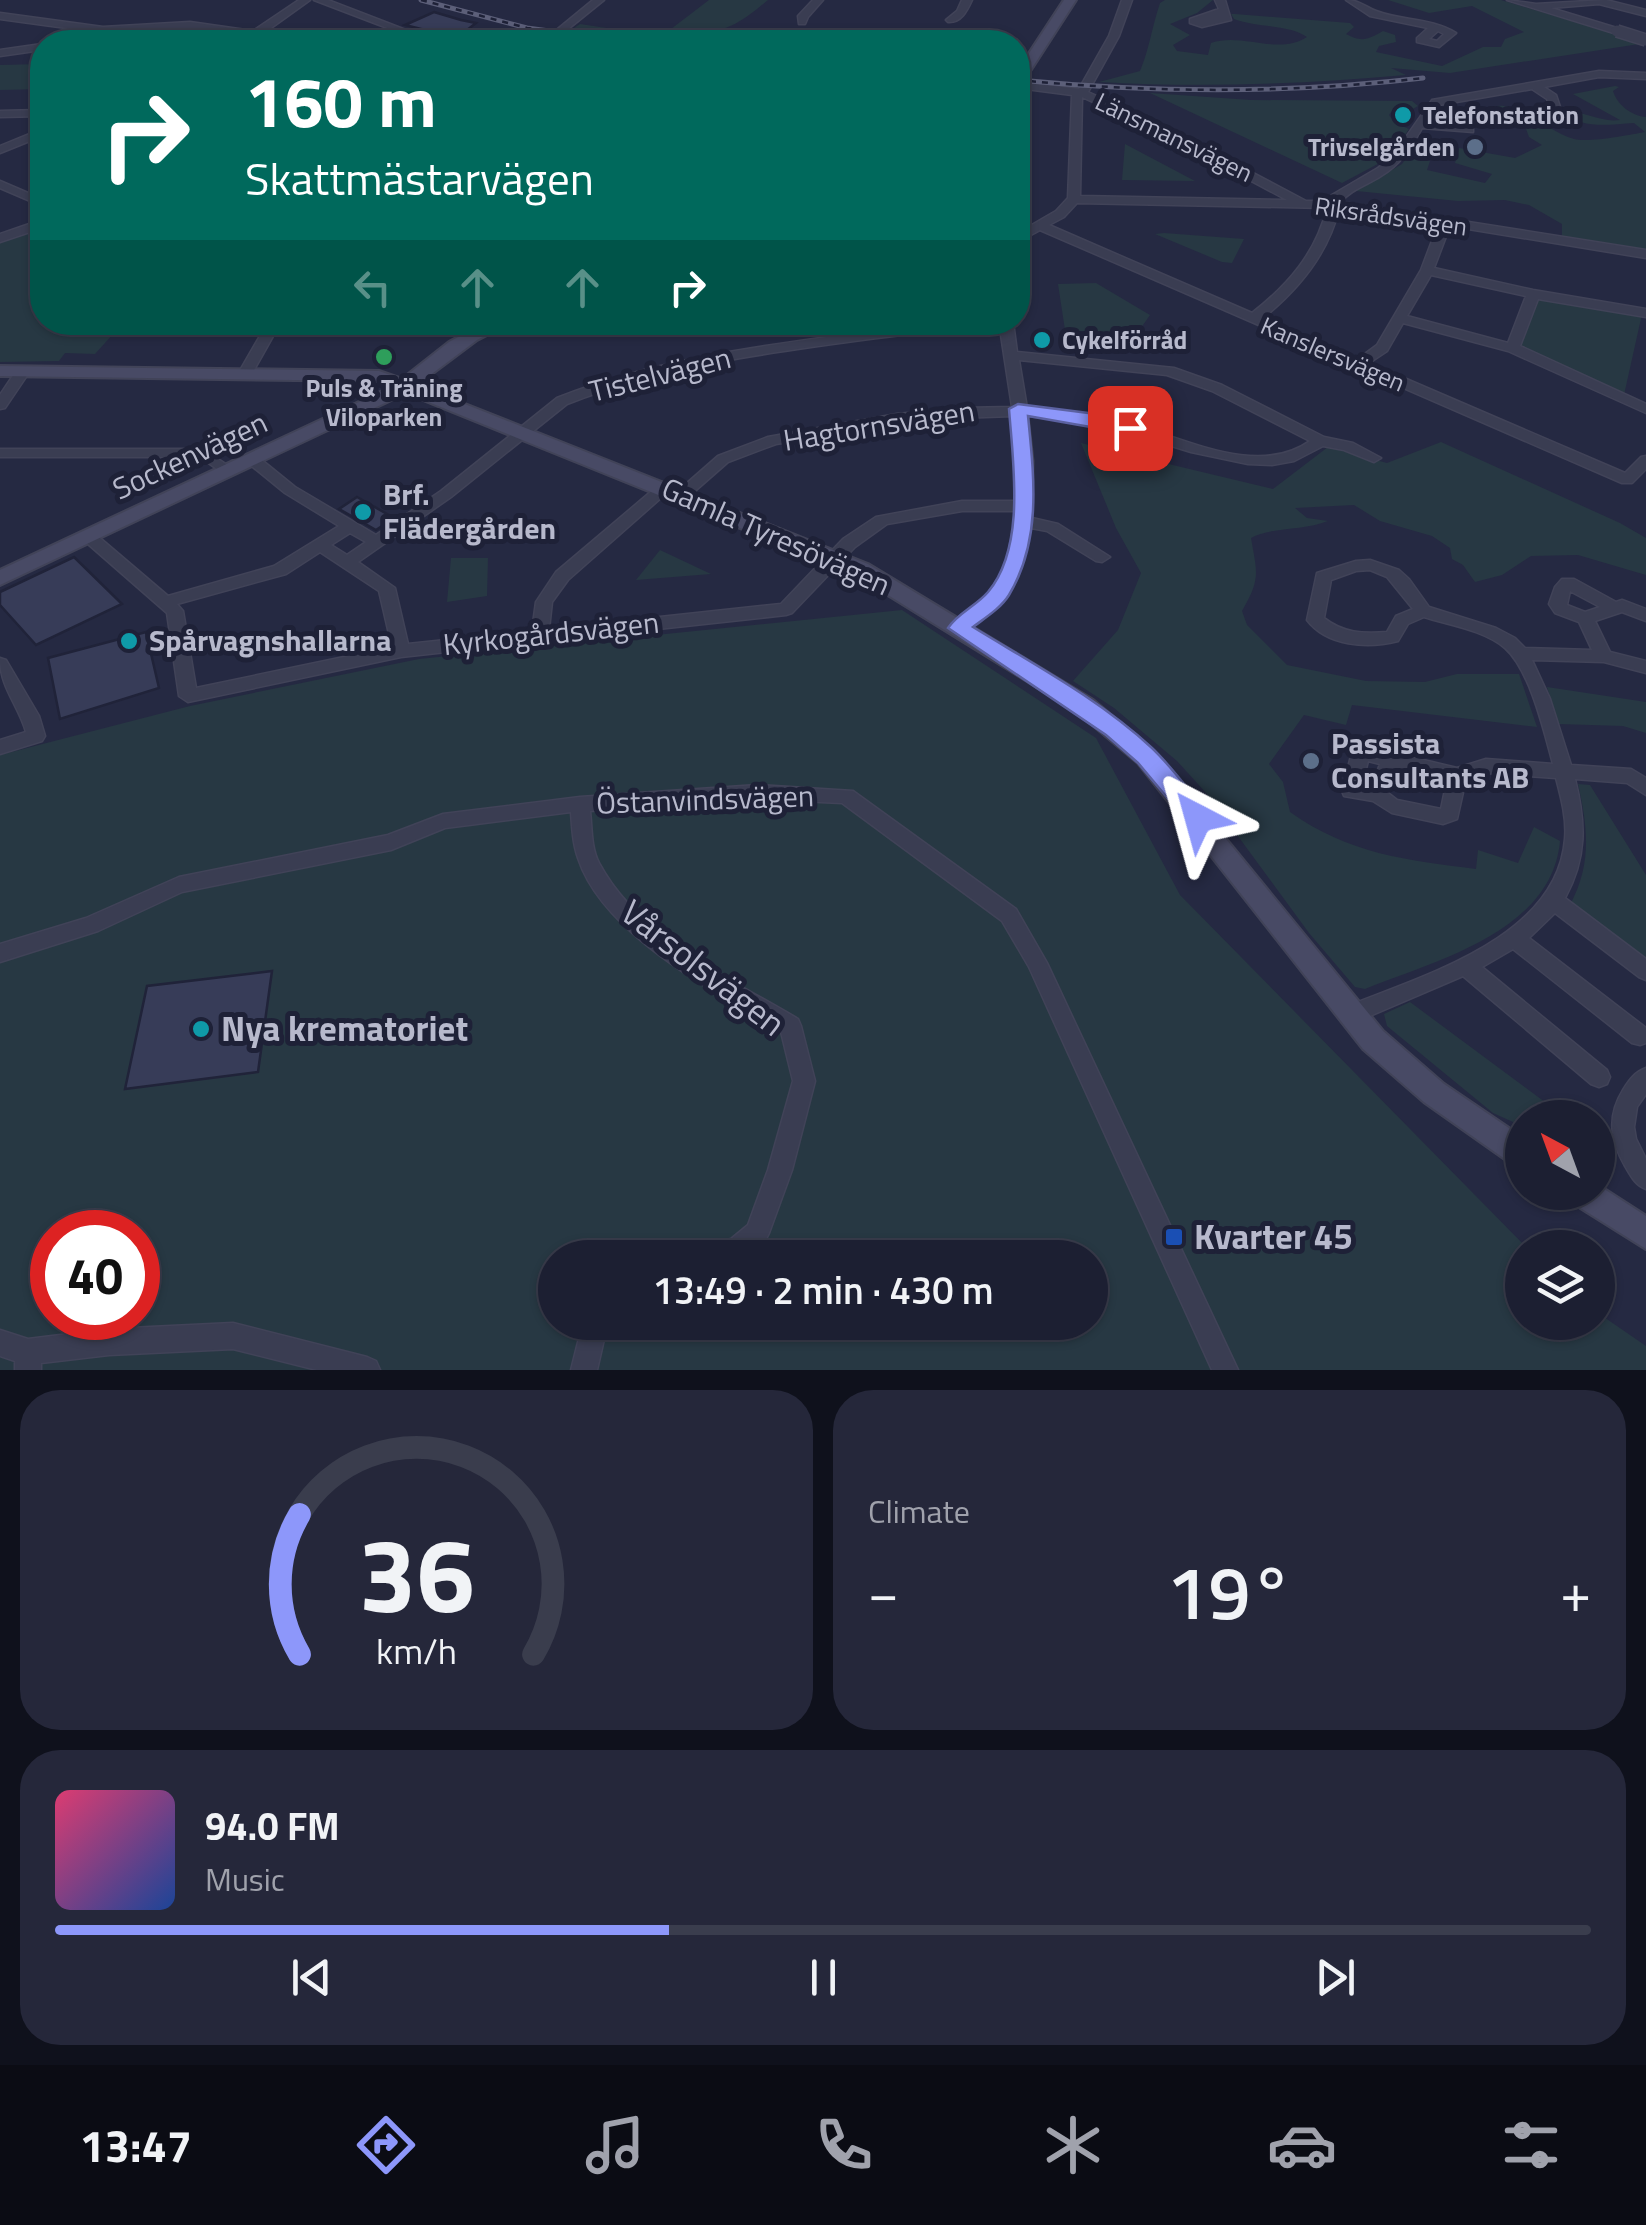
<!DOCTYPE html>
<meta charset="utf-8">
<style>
body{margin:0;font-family:"Titillium Web",sans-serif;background:#25273a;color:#f1f3f6;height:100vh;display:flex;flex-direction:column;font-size:38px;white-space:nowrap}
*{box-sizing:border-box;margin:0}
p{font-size:32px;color:#a0a2ac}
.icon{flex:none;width:55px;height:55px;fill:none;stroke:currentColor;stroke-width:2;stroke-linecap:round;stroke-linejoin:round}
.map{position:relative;height:1370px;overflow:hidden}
.details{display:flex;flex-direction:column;gap:20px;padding:20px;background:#0f111c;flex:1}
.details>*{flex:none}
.guide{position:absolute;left:30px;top:30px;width:1000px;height:305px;border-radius:40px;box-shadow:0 2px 8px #0004,0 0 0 2px #3a3d4d;background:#00695c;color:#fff;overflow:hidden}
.needle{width:65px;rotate:319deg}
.tools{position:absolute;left:1505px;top:1100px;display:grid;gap:20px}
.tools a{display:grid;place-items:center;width:110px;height:110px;border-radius:50%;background:#1c1f32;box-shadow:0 2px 8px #0004,0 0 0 2px #3a3d4d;font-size:50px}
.speed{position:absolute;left:30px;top:1210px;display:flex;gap:20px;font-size:50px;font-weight:700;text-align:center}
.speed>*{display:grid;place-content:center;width:130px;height:130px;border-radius:50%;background:#1c1f32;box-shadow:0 2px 8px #0004,0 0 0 2px #3a3d4d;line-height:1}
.speed .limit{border:15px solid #d22;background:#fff;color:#111}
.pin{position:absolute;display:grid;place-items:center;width:85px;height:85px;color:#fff;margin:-42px;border-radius:20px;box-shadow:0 5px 15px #0006}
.me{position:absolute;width:110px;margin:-55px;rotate:321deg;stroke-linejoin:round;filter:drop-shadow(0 0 8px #0008)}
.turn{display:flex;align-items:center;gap:35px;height:210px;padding:0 50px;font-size:45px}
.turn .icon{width:130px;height:130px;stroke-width:2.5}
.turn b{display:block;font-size:70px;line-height:85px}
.lanes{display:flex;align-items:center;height:95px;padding:0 50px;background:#0003;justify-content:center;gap:50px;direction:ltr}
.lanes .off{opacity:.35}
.big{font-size:75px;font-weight:600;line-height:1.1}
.details .tile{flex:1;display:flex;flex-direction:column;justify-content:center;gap:15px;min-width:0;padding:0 35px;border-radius:40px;background:#25273a}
.details .dial{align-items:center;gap:0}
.dial svg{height:260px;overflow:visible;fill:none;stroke:#3a3d4d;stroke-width:7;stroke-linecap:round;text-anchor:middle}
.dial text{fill:#f1f3f6;stroke:none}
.song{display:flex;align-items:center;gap:30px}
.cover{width:120px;height:120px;border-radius:15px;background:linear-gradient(135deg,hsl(340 70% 55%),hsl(220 70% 35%))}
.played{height:10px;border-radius:5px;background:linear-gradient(90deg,#8d97fa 40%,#3a3d4d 40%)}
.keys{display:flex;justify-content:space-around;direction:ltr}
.heat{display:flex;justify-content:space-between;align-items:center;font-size:55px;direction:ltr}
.details .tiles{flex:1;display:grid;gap:20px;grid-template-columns:1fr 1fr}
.tile:last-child{grid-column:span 2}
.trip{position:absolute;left:538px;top:1240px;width:570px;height:100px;border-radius:50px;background:#1c1f32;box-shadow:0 2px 8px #0004,0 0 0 2px #3a3d4d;font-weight:600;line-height:100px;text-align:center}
.tabs{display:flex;height:160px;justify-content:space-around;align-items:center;background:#0b0c14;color:#a0a2ac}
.tabs .icon{width:70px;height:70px}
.tabs .active{color:#8d97fa}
.tabs b{font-size:45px;color:#f1f3f6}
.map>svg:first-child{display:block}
.green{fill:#273843;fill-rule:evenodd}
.building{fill:#373c58;stroke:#202339;stroke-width:2.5}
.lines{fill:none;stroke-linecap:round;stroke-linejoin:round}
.street-casing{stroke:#414358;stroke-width:3}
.secondary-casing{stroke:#414358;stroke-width:4}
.street{fill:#3a3d52;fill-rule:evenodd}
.secondary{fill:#484a65;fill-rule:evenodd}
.rail-casing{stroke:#5c5f79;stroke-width:5}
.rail{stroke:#1e2137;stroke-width:2.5;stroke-dasharray:6;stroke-linecap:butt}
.street-bridge-casing{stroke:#414358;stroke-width:14;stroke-linecap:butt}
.street-bridge{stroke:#3a3d52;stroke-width:11}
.route{fill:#8d97fa;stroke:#5c62a2;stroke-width:2.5}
.culture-dot{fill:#0f9aa8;stroke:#1e2137;stroke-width:4}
.service-dot{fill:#5c6f8a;stroke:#1e2137;stroke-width:4}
.leisure-dot{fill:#2e9e5b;stroke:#1e2137;stroke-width:4}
.transit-dot{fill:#1a4fb4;stroke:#1e2137;stroke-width:4}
.labels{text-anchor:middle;stroke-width:10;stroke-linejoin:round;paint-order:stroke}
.far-poi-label{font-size:25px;font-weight:bold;fill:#b7b9cc;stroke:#1e2137;text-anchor:start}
.far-street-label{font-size:25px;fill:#b7b9cc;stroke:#1e2137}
.street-label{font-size:30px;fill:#b7b9cc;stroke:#1e2137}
.poi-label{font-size:30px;font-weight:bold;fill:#b7b9cc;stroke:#1e2137;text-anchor:start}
.near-street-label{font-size:35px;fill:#b7b9cc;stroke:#1e2137}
.near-poi-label{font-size:35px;font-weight:bold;fill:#b7b9cc;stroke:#1e2137;text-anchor:start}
</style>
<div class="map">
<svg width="1646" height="1370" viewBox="0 0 1646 1370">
<rect width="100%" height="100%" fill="#252942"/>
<path class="green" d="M709,0h59c-37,31 -50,36 -97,29z
M1165,0h48l-16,13 -27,11 20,11 -17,10 4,6 31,4 3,-12c32,-11 66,13 96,-6 -18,-13 -50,-9 -73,-18l-3,-5h4l115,9 4,4 -8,7c16,9 23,5 37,-3l12,4 1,7 -17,4 -3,6 66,14 41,-19h18l4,-8 19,-7 -52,-26 -43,7 -41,-13h113l145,43 -196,30 -59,-5 15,7c-103,9 -204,13 -307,7l41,-11c9,-21 12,-44 20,-68z
M580,24l113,17 48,-8 75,7 44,-9 93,11h-275l-104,-14z
M42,64v25l-42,1v-25z
M1615,86l4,1 -6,4c4,14 19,25 33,26v132l-84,-13v-12l-33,-19 -24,-5 -47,1 -102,-10 46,-27 5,-7 23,4 -3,9 58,13 7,-9 -37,-11 4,-15 56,10 27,-13 -13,-8 -4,-11 -45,-13c34,-24 64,19 94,26 14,4 55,-4 71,-7l-11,-9c-29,2 -51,6 -75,-12 22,-2 40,12 61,9l-47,-26z
M1150,93l101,7 161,1 6,5 -7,4 -19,1 -3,4 6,8 14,6 -20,29 -47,25z
M1125,144l70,37 -73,-1z
M42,226v96l81,1 -28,31 -30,-1 -6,8 -59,1v-122z
M1164,233l80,6 -12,24 -10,-1 -67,-28z
M1096,283l54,32 -14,20 -71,-5 -7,-46z
M1536,298l106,16 -18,81 -104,-48z
M1441,442l179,81 26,15v37l-68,-20 -47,1 -29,19 -27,7 -12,-17 -11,-6 -2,-11 -18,-12 -52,-15 -26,-16 -59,3 12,10 21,3c-25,10 -59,6 -77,17 6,35 10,40 -9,73l5,14 40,40 79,16 59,1 32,-8h62l18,53 -185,-22 -6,20 -42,-10 -35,49 14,18 7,30c59,42 116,48 186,57l2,-19 40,13 16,-36 26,14c-8,91 -125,120 -195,148l-10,-2 -46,-54 -102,-139 -30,-33 -63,-53 -41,-27 45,-51 23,-57 -25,-45 -35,-85 192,46 55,-42 59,16z
M660,550l51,24 -75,6z
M451,558h37l-1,38 -40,6z
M902,610l194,128 84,157 346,352 -4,1v74h76v-9l48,33v24h-1646v-615l190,-49 229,-47zM52,1232h86v86h-86zM555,1258h535v64h-535z
M1547,687l99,15v31l-23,-7 -65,-2z
M1578,784l12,1 56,90v91l-76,-61c22,-41 18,-77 8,-121z
M1410,1002l155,115 -43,1v8l-29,-13 -106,-87 -3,-12z"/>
<path class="building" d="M434,12l27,8 15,3 -19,15 -52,-13z
M357,497l9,5 28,16 -18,12 -37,-21z
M74,557l48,47 -86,41 -36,-40v-13z
M146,632l13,56 -99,31 -12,-61z
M272,971l-14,101 -133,17 22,-103z"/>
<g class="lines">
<defs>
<path id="street" d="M299,0h11l-46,33 45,6 5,3h-22l-102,-14 -87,5 -103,-14v-6l103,14 87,-5 63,9z
M314,0h14l109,42h-13z
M593,0h11l-52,42h-10z
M813,0h10l-15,17 -3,7h-6l-1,-8z
M962,0h10c-5,11 -11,23 -24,22l-2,-2 11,-9z
M1122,0h10l-13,36 -31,56 91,42 127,67h23l3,-6 46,-27 14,-11 40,-57 167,-29 47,2v6l-47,-2 -55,10 12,8 5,15 -5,3 -5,-3 -4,-11 -15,-10 -93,16 -13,17 43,5 4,1v4l-51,-4c-11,20 -22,37 -41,48 -14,9 -31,14 -40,26l305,48v8l-196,-32 -16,42 99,22 113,19v8l-108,-18 -18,47 126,58v9l-138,-62 -105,-28 -16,28 -18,12 256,110 16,-16 5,-1v13l-14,14h-10l-582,-253 -22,12v-9l38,-22 12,-13 4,-103 -54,-7v-6l61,7 30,-53zM1082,97l89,41 116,62 -207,-4zM1077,203l250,5c-11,45 -39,77 -75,105l-203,-88 15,-8zM1339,209l99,16 -17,45 -44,75 -19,14 -95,-41c36,-29 65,-64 76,-109zM1431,275l95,21 -18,47 -101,-27z
M1215,0h10l6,20 -29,7 -12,-4v-4l29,-10z
M1346,0c13,0 19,7 30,11 26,10 56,7 80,22l-17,14 -22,-5v-4l11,-10 -58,-12zM1438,31l6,3 -7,7 -8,-2z
M1507,0l29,4 70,-4 40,10v6l-47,-12 -48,4 69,21 2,2 -5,3z
M42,44v6l-42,6v-6z
M42,110v6l-42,1v-6z
M42,129v7l-42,17v-7z
M0,181l42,18v7l-42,-18z
M38,221h4v7l-42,14v-8z
M268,322h13l-31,55h-10l-2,-3z
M935,322h36l-6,4c-132,20 -273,29 -398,78l-116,93 -93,65 37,26 13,56 124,-13 4,-29 20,-30 104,-88h10l3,3 -3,3 -102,90 -16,22 -3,27 232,-25 62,-65 33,-22 86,-16h56l-5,-85 -83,3 -154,25 -48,18 -40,35h-10l-3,-3 3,-3 40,-35 50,-19 129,-23 66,-6 49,-1 -13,-85h14l4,30 157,16 48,17 102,52 29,6 28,15 -7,4 -30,-12 -21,-4 -29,15 -22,4 -24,-1 -57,-12 -91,-28 -72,-8 5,45 -1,57 26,6 52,33 -8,5 -6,-1 -49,-30 -16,-3 -9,36 -17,33 -40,35h-12l-2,-4 41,-37 14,-27 11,-53h-55l-75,13 -32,23 -63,66 -6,2 -385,42 -213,45 -9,-6 -12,-83 -87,-76 2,-4h12l74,63 106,-30 65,-40 -54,-33 -37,-30v-6h10l37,30 81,48 65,-44 116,-93c119,-47 252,-57 378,-76zM1019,360l148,15 45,16 98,50c-54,38 -129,-5 -185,-19 -32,-9 -65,-12 -98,-14zM350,533l16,9 -19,13 -16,-10zM320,552l59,39 13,56 -196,41 -13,-77 -6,-7 109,-30z
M23,367l7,4 -25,37 -5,1v-14l18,-27z
M0,449h203l33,22 -2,3h-10l-24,-17h-200z
M1370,560l29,10 10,9 20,28 67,21 19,10 10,10 67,2 -13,-28 -24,-9 -6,-9 6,-17 7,-8h12l42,23 6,-2 24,9v12l-24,-9 -27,9 15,31 36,9v12l-42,-11 -72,-2 18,39 21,66 60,4 15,9v17l-19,-12 -52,-4c11,44 12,79 -10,119l81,61v21l-7,-3 -84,-64 -26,25 117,90v15l-6,2 -8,-2 -119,-94 -31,18 125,103 3,7 -3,7 -8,3 -8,-3 -128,-108 -112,48 -8,-2 -3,-7 3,-7c78,-32 214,-69 222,-169 2,-20 -4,-42 -9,-61l-70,-5 -20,6 -9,40 -14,5 -51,-11 -19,-12 -29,-5 -2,-5 10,-39 3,-5 6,-2 96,23 29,-9 67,5c-9,-33 -23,-94 -48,-116 -21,-18 -56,-23 -81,-31l-16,7 -10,17c-31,8 -71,5 -91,-21l10,-47 39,-12zM1370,570l17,7 26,32 -17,7 -9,16c-24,2 -44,1 -63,-14l7,-38 25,-9zM1570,591l30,16 -15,5 -18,-7zM1368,761l12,3 -8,23 -10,-2zM1398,768l49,12 -6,29 -44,-9 -9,-7z
M0,658l6,2 33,56 6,20 -3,5 -42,13v-14l26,-8c-8,-28 -26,-44 -26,-74z
M758,785l95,6 163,118 31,54 191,407h-26l-183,-403 -27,-46 -160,-118 -84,-4 -168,12c2,17 1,37 9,52 40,75 130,115 199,156l3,7 14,55 -23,89 -23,63 -4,8 -19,17h-74l3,-8 56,-11 17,-14 20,-55 25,-89 -12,-49c-65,-40 -178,-97 -203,-174 -5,-14 -6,-30 -7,-46l-126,16 -54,22 -209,42 -84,39 -98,31v-18l86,-26 93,-41 209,-42 55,-21 137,-17z
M1646,1068v26l-9,13 -3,20 2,12 10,20v30c-11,-4 -15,-13 -21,-23 -15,-26 -18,-50 -2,-76 6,-10 12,-18 23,-22z
M583,1322h25l-11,48h-26z
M233,1323l134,34 9,4 4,9h-63l-84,-21 -124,6 -68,8v7h-26v-9l-15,-5v-26l28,9 81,-10z"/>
<path id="secondary" d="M1064,0h12l-53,82 -5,1v-13z
M486,322h26l-35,18 -60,45 451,179 225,136 61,51 229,280 61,53 78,53v31l-10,-4 -88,-62 -61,-53 -225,-286 -61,-51 -223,-138 -448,-181 -406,192v-15l391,-183 -15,-6 -376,-5v-10l379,5 23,8 47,-37z
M1598,1185l48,31v33l-75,-47 -4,-10h31z"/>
</defs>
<use href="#street" class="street-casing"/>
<use href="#secondary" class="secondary-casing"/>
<use href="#street" class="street"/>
<use href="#secondary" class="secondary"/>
<defs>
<path id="rail" d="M421,0l106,28 105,14
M1018,80c136,13 269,14 405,-2"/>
</defs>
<use href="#rail" class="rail-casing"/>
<use href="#rail" class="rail"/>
<defs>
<path id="street-bridge" d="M1617,31l29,9"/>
</defs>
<use href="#street-bridge" class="street-bridge-casing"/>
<use href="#street-bridge" class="street-bridge"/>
</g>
<path class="route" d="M1018,404l86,11 36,13 -10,6 -102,-18c6,61 14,124 -19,179 -8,13 -24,23 -36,32 62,38 126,72 179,121 20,19 37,43 55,64l4,6 -4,7h-17l-52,-62 -32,-28 -158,-107c10,-15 28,-22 40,-36 38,-45 25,-129 21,-183z"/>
<g class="culture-dot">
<circle cx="1403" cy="115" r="10"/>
<circle cx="1042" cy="340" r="10"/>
<circle cx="363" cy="512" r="10"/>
<circle cx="129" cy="641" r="10"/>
<circle cx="201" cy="1029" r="10"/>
</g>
<g class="service-dot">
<circle cx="1475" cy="147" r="10"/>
<circle cx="1311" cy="761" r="10"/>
</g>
<circle class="leisure-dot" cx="384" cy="357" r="10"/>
<rect class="transit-dot" x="1164" y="1227" width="20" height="20" rx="5"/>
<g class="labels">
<g class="far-poi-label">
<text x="1423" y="124">Telefonstation</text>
<text x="1455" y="156" text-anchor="end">Trivselgården</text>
<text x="1062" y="349">Cykelförråd</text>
<text x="384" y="397" text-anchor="middle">Puls &amp; Träning<tspan x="384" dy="29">Viloparken</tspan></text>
</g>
<g class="far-street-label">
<text transform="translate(1174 137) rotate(26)" y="9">Länsmansvägen</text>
<text transform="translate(1391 216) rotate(8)" y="9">Riksrådsvägen</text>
<text transform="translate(1333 354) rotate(23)" y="9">Kanslersvägen</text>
</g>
<g class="street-label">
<text transform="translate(660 375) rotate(-14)" y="10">Tistelvägen</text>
<text transform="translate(879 426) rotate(-9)" y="10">Hagtornsvägen</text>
<text transform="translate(190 456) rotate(-25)" y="10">Sockenvägen</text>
<text transform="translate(776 537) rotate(24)" y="10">Gamla Tyresövägen</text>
<text transform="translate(551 634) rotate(-6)" y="10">Kyrkogårdsvägen</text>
<text transform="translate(705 800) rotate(-2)" y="10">Östanvindsvägen</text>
</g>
<g class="poi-label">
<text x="383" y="505">Brf.<tspan x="383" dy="34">Flädergården</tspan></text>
<text x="149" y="651">Spårvagnshallarna</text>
<text x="1331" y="754">Passista<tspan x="1331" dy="34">Consultants AB</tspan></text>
</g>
<g class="near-street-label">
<text transform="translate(703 968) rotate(38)" y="12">Vårsolsvägen</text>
</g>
<g class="near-poi-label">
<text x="221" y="1041">Nya krematoriet</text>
<text x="1194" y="1249">Kvarter 45</text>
</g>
</g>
</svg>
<div class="tools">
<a><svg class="needle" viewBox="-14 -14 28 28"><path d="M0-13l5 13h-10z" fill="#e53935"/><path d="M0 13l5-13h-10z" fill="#a0a2ac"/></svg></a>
<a><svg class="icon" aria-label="layers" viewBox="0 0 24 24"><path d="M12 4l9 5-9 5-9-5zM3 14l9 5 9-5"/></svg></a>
</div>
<div class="speed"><div class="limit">40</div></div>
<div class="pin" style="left:1130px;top:428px;background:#d93025"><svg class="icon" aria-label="arrive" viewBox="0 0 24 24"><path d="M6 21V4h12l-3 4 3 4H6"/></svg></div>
<svg class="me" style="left:1198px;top:818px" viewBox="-20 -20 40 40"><path d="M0-17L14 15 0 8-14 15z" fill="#8d97fa" stroke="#fff" stroke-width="4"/></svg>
<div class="trip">13:49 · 2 min · 430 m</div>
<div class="guide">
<div class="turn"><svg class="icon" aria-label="right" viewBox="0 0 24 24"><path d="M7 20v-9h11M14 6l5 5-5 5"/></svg><div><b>160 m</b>Skattmästarvägen</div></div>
<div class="lanes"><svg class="icon off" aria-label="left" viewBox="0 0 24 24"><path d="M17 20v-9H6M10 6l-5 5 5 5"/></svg><svg class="icon off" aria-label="ahead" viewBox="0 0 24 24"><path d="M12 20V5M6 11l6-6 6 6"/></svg><svg class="icon off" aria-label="ahead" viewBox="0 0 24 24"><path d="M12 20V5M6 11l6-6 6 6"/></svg><svg class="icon" aria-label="right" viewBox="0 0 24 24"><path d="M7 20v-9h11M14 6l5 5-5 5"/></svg></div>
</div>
</div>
<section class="details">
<div class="tiles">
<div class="tile dial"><svg viewBox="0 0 100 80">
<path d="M14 69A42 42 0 1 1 86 69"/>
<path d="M14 69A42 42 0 0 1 14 26" stroke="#8d97fa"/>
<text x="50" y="56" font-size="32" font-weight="700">36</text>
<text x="50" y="72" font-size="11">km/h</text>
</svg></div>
<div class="tile"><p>Climate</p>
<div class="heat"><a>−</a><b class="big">19°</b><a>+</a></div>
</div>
<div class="tile">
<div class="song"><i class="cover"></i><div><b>94.0 FM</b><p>Music</p></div></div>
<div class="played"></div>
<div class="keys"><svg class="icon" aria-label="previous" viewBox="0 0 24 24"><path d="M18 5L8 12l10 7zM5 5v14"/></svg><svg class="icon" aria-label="pause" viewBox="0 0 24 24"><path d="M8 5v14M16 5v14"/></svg><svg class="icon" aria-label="next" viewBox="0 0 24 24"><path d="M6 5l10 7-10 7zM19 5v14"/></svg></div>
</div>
</div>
</section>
<nav class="tabs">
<b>13:47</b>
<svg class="icon active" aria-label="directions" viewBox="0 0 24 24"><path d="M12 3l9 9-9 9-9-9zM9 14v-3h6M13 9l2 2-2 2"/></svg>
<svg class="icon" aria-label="music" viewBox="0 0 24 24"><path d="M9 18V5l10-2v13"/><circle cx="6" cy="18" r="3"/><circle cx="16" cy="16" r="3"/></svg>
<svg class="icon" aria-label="phone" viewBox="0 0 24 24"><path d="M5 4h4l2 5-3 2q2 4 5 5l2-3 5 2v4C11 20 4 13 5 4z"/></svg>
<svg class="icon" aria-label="climate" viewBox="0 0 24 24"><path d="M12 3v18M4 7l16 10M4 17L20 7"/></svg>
<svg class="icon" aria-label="car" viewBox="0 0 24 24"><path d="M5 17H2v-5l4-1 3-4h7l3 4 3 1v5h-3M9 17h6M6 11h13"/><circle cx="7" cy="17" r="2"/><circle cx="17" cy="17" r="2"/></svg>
<svg class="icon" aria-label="filters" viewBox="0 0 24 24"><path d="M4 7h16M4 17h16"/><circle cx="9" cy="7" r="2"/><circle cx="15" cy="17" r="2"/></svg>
</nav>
